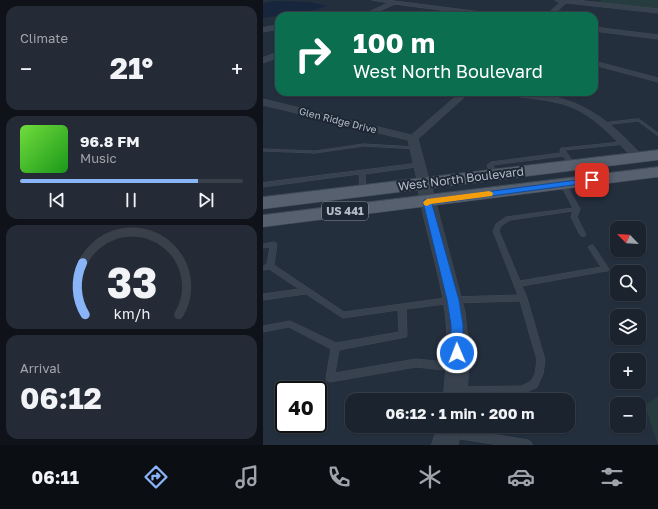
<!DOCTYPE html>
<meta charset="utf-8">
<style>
body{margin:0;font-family:"Golos Text",sans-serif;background:#242b36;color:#f1f3f6;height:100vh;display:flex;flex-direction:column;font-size:15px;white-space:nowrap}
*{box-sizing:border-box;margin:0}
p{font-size:13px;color:#a0a4aa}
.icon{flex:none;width:22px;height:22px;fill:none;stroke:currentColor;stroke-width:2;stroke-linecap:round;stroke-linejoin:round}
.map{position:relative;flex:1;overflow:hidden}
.sheet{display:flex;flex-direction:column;gap:6px;padding:6px;background:#0f1319;width:263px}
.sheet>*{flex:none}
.top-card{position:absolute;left:12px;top:12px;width:323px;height:84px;border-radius:12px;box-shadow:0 1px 3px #0004,0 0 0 1px #39404a;background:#0b6e4f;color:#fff;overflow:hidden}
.needle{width:26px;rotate:295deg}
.buttons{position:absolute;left:347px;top:221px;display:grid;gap:8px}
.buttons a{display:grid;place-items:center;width:36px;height:36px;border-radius:8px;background:#1b232e;box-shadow:0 1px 3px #0004,0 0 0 1px #39404a;font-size:20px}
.speed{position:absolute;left:12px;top:381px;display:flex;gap:8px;font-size:20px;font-weight:700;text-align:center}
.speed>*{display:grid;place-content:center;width:52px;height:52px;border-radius:50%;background:#1b232e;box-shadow:0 1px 3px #0004,0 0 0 1px #39404a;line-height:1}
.speed .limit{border:2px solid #111;border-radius:6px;background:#fff;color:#111}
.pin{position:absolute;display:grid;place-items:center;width:34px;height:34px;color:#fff;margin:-17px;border-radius:8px;box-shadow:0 2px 6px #0006}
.me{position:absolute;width:44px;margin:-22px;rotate:359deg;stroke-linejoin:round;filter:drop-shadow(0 0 3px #0008)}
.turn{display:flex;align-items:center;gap:14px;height:84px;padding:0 12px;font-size:18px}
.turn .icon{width:52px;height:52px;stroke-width:2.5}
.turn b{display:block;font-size:28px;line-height:34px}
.big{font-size:30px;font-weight:700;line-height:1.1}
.sheet .card{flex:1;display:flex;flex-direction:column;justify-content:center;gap:6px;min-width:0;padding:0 14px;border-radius:12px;background:#242b36}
.sheet .dial{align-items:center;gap:0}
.dial svg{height:104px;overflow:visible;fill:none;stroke:#39404a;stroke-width:7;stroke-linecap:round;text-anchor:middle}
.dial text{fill:#f1f3f6;stroke:none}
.song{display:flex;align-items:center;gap:12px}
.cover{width:48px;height:48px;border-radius:6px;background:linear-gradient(135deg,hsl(100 70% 55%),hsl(120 70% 35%))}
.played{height:4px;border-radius:2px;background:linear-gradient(90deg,#8ab4f8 80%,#39404a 80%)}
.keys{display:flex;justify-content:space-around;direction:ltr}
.heat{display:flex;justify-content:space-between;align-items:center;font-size:22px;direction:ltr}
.trip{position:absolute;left:82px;top:393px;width:230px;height:40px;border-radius:12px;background:#1b232e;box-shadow:0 1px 3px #0004,0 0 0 1px #39404a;font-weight:700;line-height:40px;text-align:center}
.dock{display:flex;height:64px;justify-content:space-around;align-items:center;background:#0b0e12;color:#a0a4aa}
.dock .icon{width:28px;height:28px}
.dock .selected{color:#8ab4f8}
.dock b{font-size:18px;color:#f1f3f6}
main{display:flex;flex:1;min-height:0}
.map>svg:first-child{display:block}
.green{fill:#263c3f}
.water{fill:#17263c}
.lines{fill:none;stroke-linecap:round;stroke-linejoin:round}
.service-casing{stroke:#414a57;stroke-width:1}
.minor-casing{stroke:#414a57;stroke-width:1}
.tertiary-casing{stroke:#414a57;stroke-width:1}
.primary-casing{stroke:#414a57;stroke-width:1}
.service{fill:#38414e;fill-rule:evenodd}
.minor{fill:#38414e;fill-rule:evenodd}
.tertiary{fill:#38414e;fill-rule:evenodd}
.primary{fill:#56606e;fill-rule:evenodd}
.route{fill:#1a73e8;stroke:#114b97}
.slow{fill:#f59e0b}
.labels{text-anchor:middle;stroke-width:4;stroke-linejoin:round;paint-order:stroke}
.far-street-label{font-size:10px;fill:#b4bcc9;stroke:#1d2633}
.shield{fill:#1d2633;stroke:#878f9c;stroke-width:1}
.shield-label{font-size:11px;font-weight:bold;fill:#b4bcc9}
.street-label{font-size:12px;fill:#b4bcc9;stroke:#1d2633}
</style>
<main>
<section class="sheet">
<div class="card"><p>Climate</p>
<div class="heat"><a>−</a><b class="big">21°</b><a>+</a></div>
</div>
<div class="card">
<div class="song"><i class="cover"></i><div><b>96.8 FM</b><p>Music</p></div></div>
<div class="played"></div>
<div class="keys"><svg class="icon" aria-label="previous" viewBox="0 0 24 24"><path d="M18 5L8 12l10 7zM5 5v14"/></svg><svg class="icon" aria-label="pause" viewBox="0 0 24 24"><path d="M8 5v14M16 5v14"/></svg><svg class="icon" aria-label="next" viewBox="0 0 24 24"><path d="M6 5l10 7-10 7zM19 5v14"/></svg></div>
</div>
<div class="card dial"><svg viewBox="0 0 100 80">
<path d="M14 69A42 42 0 1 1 86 69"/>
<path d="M14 69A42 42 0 0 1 12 29" stroke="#8ab4f8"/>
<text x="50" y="56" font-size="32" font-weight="700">33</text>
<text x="50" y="72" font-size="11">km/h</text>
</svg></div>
<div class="card"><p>Arrival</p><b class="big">06:12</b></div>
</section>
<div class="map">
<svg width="395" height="445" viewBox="0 0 395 445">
<rect width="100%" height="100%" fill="#242f3e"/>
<path class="green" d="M338,0h57v11l-58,-7z
M395,396v49l-13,-39z"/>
<path class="water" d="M12,1l36,1 16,4 -12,4 -52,8v-15z"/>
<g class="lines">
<defs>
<path id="service" d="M376,119l19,14v3l-20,-15 -34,4 -2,-1 2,-1z
M360,142l2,1v1l-60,6 10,15 -3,2 -2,-1 -7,-10 -70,9 4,10 -3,2 -3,-2 -4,-10 4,-3 70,-9 -1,-2 1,-3h2z
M101,144l53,3 2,1 -2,1 -53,-3 -49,7 -52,-2v-2l52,2z
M158,163l3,2 -1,1 -58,8 1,17 -3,2 -3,-2 -1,-17 -96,13v-4z
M300,182l3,2 14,25 -3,8 9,18 -3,2 -3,-2 -9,-18 2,-6 -63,9 -9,6 -2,5 21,50 81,-14 -13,-20 3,-2h2l16,24 -1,2h-2l-84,15 5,12 18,62 -2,14 -6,13 -14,7 -64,1 -3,-1 -1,-3 1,-3 3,-1 63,-1 9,-5 4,-7 2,-14 -17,-59 -67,2 -47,6 1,26 -1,2 -67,13 -4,23 81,-14 38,4 3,1 1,3 -1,3 -3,1 -38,-4 -86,15 -3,-1 -1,-3 5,-29 -42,-22 -26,5v-6l27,-5 46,22 63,-11 -1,-22 -55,8 -37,-24 -43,6v-6l36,-5 -30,-20 -6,1v-4l4,-2 3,-17 -7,1v-4l11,-2 3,2 -3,21 70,47 109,-15 65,-2 -25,-64 3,-7 10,-7 67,-9 -13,-24z
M191,428l74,12 3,2 2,3h-34l-45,-7 -3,-2 -2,-3 2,-3z"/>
<path id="minor" d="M109,0h15l110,14 3,2h-16l-89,-12 -27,12h-8l28,-13z
M300,0h6l-17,16h-6z
M16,25v4l-16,3v-4z
M331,27l64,8v4l-64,-8z
M16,52v5l-16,6v-5z
M331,61l64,17v4l-64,-17z
M198,92h9l-52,47 12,45 -2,2h-8l-2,-2 -10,-44 -145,-35v-6l148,36z
M238,92c53,0 84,8 123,45 6,7 14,13 19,20l-5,3 -4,-1c-19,-19 -38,-43 -65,-53 -20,-7 -43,-8 -64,-11z"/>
<path id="tertiary" d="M292,0h21l82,9v4l-100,-11z
M161,180l5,1 2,3 34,128 4,38 -2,50h-24c3,-29 6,-59 2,-88 -6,-43 -21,-85 -28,-128l2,-3z
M175,426h24l-4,19h-26z"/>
<path id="primary" d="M395,150v10l-395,49v-12z
M395,167v10l-395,50v-12z"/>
</defs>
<use href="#service" class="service-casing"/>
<use href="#minor" class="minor-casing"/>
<use href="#tertiary" class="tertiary-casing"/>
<use href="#primary" class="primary-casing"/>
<use href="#service" class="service"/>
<use href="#minor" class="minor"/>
<use href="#tertiary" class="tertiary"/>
<use href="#primary" class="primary"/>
</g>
<path class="route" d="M329,178l3,1v3l-163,22 27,96 4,25v28l-1,4 -5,1 -4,-1 -2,-4v-28l-4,-25 -24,-98 1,-2z"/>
<path class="slow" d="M226,191l3,1 1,2 -1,2 -61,8 -4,2 -3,-1 -1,-3 4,-3z"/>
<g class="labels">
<g class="far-street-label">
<text transform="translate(75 120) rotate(14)" y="4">Glen Ridge Drive</text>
</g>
<rect class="shield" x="59" y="202" width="46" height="18" rx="3"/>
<g class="shield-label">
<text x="82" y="215">US 441</text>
</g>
<g class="street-label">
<text transform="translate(198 179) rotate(-7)" y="4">West North Boulevard</text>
</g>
</g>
</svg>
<div class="buttons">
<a><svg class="needle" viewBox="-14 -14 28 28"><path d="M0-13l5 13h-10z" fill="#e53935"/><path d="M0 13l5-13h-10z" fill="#a0a4aa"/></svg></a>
<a><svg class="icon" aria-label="search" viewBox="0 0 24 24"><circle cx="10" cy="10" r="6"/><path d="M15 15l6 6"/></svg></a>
<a><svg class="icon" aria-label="layers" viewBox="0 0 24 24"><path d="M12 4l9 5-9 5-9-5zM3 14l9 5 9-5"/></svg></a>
<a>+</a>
<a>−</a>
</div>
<div class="speed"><div class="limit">40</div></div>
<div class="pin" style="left:329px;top:180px;background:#d93025"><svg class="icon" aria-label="arrive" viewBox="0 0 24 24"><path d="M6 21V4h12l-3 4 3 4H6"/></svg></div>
<svg class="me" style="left:194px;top:353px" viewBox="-20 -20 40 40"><circle r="17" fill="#1a73e8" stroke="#fff" stroke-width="3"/><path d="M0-11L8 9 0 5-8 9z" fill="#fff"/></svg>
<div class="trip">06:12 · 1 min · 200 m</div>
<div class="top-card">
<div class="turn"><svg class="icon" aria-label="right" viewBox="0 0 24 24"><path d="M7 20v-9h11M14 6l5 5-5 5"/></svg><div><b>100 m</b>West North Boulevard</div></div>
</div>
</div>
</main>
<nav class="dock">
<b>06:11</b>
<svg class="icon selected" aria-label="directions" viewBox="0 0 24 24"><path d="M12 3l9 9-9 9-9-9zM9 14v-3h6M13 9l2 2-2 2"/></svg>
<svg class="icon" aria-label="music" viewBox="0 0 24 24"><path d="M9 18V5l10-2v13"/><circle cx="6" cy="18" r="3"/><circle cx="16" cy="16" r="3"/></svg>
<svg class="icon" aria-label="phone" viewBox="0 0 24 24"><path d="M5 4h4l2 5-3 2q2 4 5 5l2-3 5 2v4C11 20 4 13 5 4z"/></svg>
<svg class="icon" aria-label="climate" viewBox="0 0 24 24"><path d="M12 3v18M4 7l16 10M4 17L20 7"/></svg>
<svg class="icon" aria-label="car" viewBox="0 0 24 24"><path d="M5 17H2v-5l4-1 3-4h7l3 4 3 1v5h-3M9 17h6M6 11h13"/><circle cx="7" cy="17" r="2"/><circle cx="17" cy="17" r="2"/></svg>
<svg class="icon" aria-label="filters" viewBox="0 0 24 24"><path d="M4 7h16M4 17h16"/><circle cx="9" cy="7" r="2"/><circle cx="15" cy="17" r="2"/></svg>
</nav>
